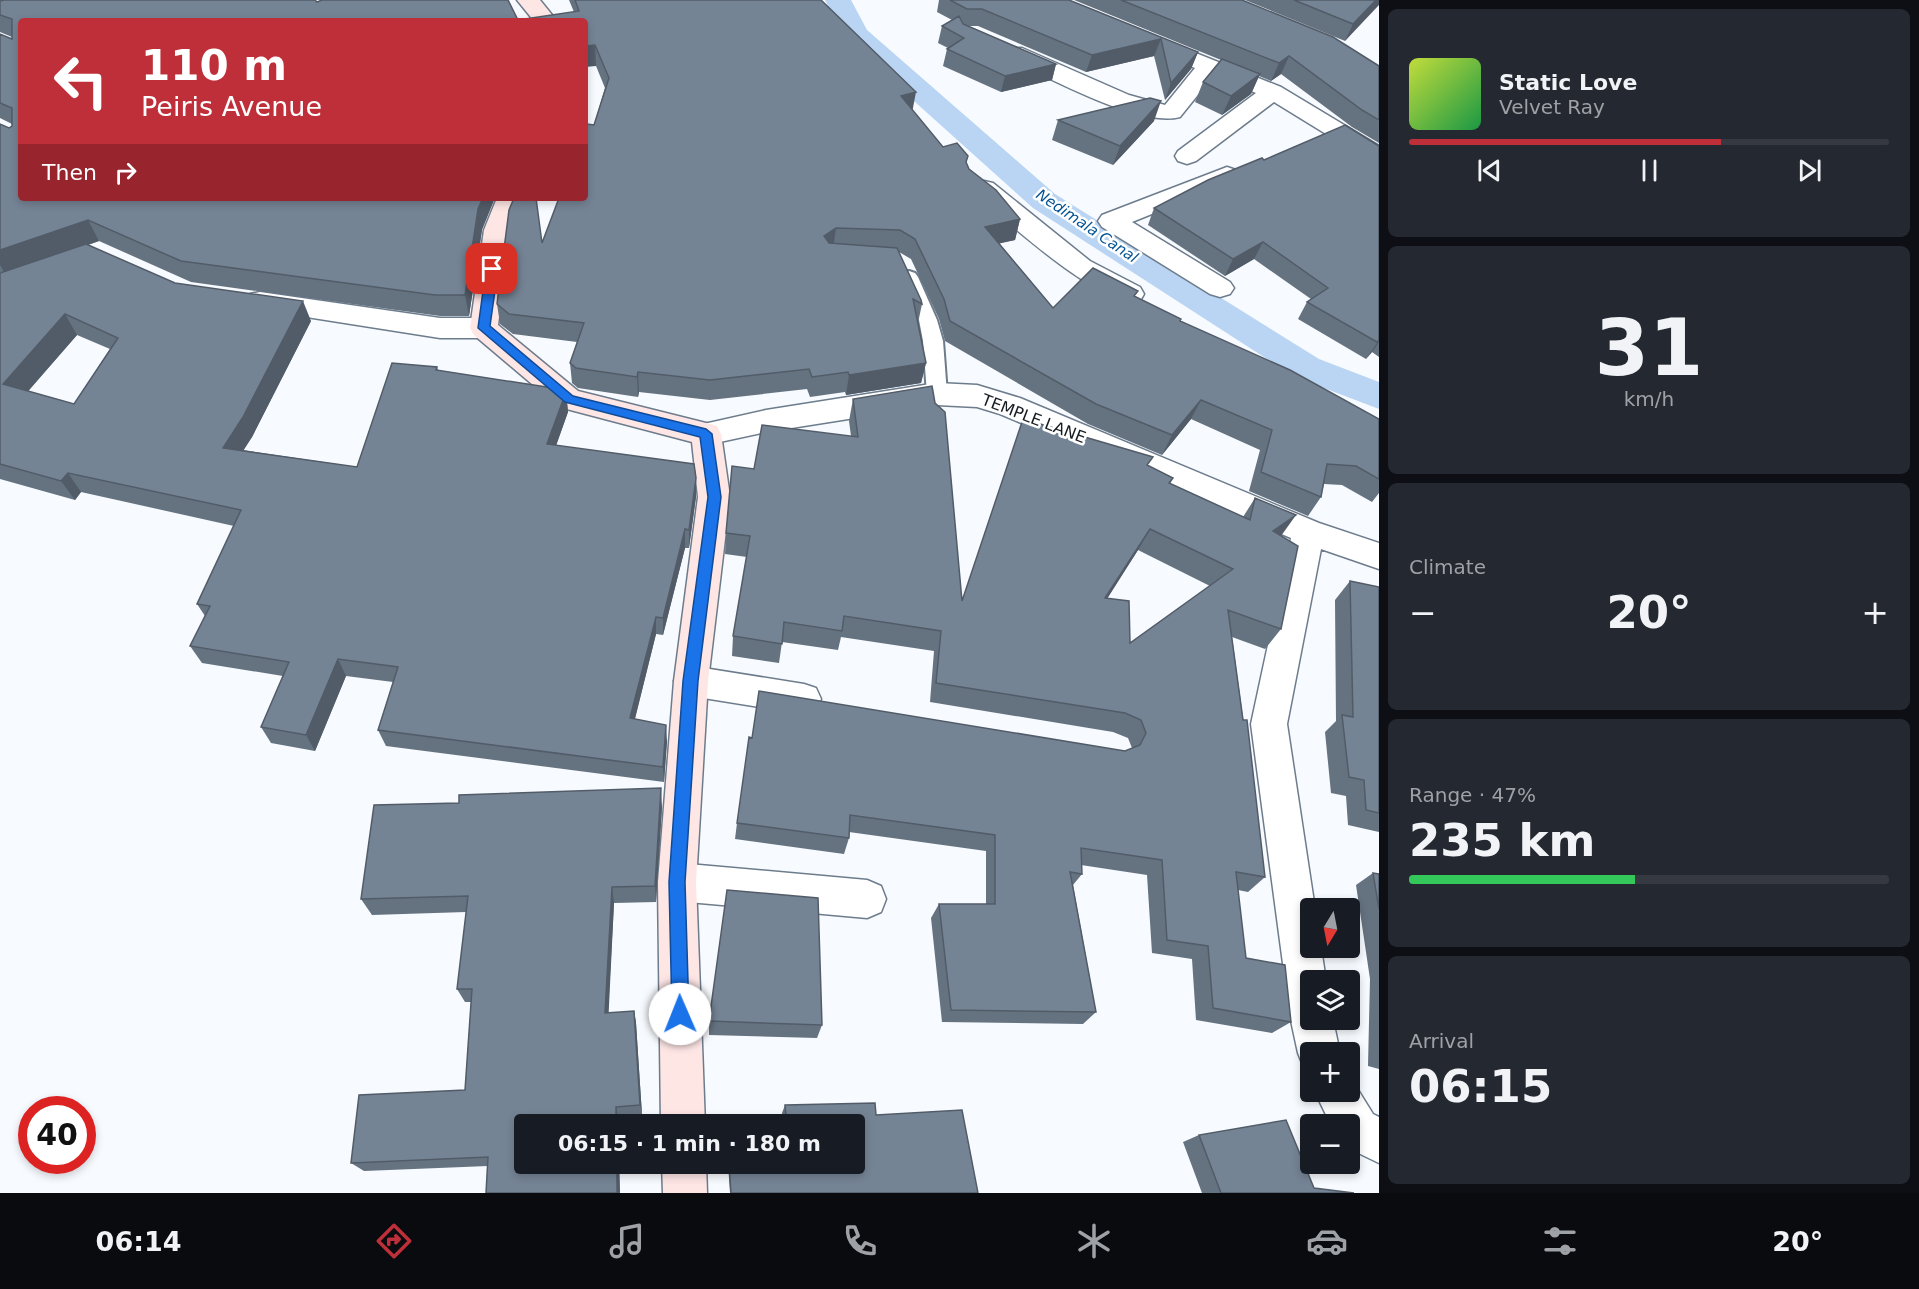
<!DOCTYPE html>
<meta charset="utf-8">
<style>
body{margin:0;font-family:"DejaVu Sans",sans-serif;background:#242831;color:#f1f3f6;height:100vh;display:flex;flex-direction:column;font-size:22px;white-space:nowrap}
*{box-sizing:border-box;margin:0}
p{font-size:20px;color:#9ea1a6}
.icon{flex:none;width:33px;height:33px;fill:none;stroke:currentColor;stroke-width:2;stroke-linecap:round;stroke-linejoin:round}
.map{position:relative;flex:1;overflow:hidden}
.sheet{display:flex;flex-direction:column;gap:9px;padding:9px;background:#0d0f14;width:540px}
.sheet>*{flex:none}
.hud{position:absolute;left:18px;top:18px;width:570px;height:183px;border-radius:6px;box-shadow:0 3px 9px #0003;background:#bf2f3a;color:#fff;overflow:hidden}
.needle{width:39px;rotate:190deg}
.buttons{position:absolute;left:1300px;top:898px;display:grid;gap:12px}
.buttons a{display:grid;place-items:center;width:60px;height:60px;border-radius:6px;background:#171b24;box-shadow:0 3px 9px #0003;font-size:30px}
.speed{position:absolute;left:18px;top:1096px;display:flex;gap:12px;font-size:30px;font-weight:700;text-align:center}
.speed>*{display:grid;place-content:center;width:78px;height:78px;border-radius:50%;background:#171b24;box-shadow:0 3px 9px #0003;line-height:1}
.speed .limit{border:9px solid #d22;background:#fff;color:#111}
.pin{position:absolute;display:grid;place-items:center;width:51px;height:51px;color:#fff;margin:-26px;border-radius:12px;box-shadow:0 3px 9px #0006}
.me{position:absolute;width:66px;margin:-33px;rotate:359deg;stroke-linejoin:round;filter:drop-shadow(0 0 4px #0008)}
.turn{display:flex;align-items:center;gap:21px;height:126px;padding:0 24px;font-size:27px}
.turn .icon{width:78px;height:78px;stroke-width:2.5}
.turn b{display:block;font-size:42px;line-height:51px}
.then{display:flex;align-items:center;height:57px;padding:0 24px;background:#0003;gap:12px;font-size:22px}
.big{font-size:45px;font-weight:600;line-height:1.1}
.sheet .widget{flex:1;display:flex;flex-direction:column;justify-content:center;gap:9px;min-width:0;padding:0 21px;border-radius:9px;background:#242831}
.sheet .dial{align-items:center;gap:0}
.dial b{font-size:78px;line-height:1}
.song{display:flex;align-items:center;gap:18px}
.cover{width:72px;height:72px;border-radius:9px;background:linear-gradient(135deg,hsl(70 70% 55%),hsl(140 70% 35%))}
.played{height:6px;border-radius:3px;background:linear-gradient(90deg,#bf2f3a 65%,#363941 65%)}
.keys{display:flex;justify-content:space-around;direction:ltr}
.heat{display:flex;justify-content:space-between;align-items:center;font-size:33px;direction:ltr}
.charge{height:9px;border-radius:4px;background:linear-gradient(90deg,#34c759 47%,#363941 0)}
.trip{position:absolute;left:514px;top:1114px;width:351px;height:60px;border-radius:6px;background:#171b24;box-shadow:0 3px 9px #0003;font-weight:600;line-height:60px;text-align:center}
.tabs{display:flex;height:96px;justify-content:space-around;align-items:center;background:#090b0e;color:#9ea1a6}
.tabs .icon{width:42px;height:42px}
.tabs .active{color:#bf2f3a}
.tabs b{font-size:27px;color:#f1f3f6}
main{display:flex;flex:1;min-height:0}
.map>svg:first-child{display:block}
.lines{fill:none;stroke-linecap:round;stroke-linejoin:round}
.canal{fill:#bad5f3;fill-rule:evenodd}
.lane-casing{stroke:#6d7c8c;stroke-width:4}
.street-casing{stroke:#6d7c8c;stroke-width:3}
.secondary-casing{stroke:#6d7c8c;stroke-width:3}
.lane{fill:#fff;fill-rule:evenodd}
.street{fill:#fff;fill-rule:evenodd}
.secondary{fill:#fee6e5;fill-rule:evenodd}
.wall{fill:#657280;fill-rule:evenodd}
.shaded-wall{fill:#525c68}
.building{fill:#758495;stroke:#525c68;stroke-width:1.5;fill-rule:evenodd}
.route{fill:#1a73e8;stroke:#114b97;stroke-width:1.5}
.labels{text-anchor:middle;stroke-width:5;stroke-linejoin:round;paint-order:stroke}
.far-water-label{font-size:15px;font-style:italic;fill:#045394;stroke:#fff}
.street-label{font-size:16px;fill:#161c22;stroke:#fff}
</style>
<main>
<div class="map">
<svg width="1379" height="1193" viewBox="0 0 1379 1193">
<rect width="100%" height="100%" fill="#f7fafe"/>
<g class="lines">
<path class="canal" d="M825,0h26l16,30 188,164 264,165 60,23v27l-84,-32 -262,-169 -187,-168z"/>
<defs>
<path id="lane" d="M909,271l6,2 3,4 19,43 6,21 4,53 -3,5 -7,2 -7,-2 -3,-5 -4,-53 -4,-21 -19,-43 3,-4z"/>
<path id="street" d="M1153,36l128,51 98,59v18l-9,-3 -96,-59 -78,59 -9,3 -9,-3 -3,-5 3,-5 78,-58 -43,-17 -33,41c-42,11 -133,-41 -174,-59l-3,-5 3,-5h16l107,47 36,10 30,-37 -50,-20 -3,-5 3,-5z
M1227,167l9,3 3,5 -3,5 -104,42 98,60 4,6 -4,6 -10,3 -10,-3 -108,-67 -4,-6 4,-6z
M984,181l9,2 97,78 50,26 4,7 -4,7c-36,10 -135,-82 -165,-106l-4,-6 4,-6z
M260,292l180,26h44l10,3 4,7 -4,7 -10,3h-44l-190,-30 -4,-7 4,-7z
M937,383l40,2 43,13 299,125 60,20v26l-58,-20 -34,175 28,185h-4v39h10l5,33h-15v39h22l7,33h-29v18l-7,-3 -6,-15 -8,-37 -39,-292 40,-186 -291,-124 -23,-7 -40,-2 -171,27 -60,13 -11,-3 -4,-8 4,-8 71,-16z
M691,666l113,18 12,4 5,11 -5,11 -12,4 -113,-18 -12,-4 -5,-11 5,-11z
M677,863l190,17 14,6 5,13 -5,13 -14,6 -190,-17 -14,-6 -5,-13 5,-13z
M1350,1077l23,37 6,3v46l-29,-14v-24h-19l-16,-33h35z"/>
<path id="secondary" d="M517,0h23l17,21h-23z
M497,198h26l-13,32 -12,95 80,66 128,32 11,3 4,8 9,63 -22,184 -12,201 9,243h-44l-3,-243 16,-201 24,-184 -6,-55 -133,-35 -85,-72 -4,-7 14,-98z
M662,1164h44l1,29h-44z"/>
</defs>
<use href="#lane" class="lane-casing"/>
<use href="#street" class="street-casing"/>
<use href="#secondary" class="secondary-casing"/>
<use href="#lane" class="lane"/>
<use href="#street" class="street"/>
<use href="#secondary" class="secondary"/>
</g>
<path class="wall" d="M0,0l518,20 56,-8 -5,-12h252l122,147 25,9 -2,7 3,6 51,50 -5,21 -16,3 54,65 83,-11 44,24 199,98v74l-7,9 -30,-17 -18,-1 -3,13 -13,19 -59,-25 11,-41 -69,-31 -29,36 -74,-31 -143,-83 -6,-22 -28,-60 -12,-7 23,52 -4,19 8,40 -5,20 -75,12 -1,-3 -35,5 -3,-8 -97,11 -71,-8 -1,5 -60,-9 -6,-5 -2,-20 7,-21 -64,-8 -13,-10 -3,-20 45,-61 52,-118 11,-37 -9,-22 -575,-45 461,209 -13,86h-29l-249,-34 -92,-41 -11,4 87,38 136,38 -59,116 -9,13 114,17 80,-100 1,3 128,22 2,20 -12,33 140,52 -7,51h-4l-22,87 -7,-1 -21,85 32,22 -3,41 -278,-36 -8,-16 15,-48 -47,-6 -31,75 -44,-8 -10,-16 22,-51 -81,-13 -12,-17 15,-30 -8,-12 37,-78 -153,-34 -6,8 -75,-21v-206h3l-3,-1v-148l9,4 3,-2v-2l-12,-6v-83l12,4v-2l-12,-5zM77,335l33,14 -36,55 -46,-13z
M939,0h130l129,52 -7,17 -26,31 -11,-44 -68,16 -108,-46h-9l87,38 -4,16 -51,12 -58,-26 4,-17 1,-1 -10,-5 4,-17 10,-6 -15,-8z
M1074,0h168l137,66v77l-27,-16 -71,-53 -10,7 -12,-5 -8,18 -29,21 -27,-13 8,-20 18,-22z
M1245,0h134l-34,41z
M1058,120l96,1 -41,44 -61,-25z
M1379,146v211l-7,-5 -6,7 -68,-40 9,-17 4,-3 -57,-40 -29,17 -77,-51 6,-17 110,-48z
M853,399l109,201 187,-134 24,12 -3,6 73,33 12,-19 26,38v93l-16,20 -33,-12 33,240 -17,15 -10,-2 8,68 45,64 -19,11 -76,-13 -4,-61 -40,-6 -5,-78 -66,-10 1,9 -9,11 23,127 -13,12 -141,-2 -11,-104 8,-14h47v-53l-137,-19v6l-5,16 -109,-15 2,-16 388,-72 7,-3 -4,-10 -15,-6 -183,-30 4,-51 -93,-14 -3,13 -56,-8 -3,21 -47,-7 1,-20 14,-79 -22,-3 1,-21 28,-64 97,-33 -2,-15zM1138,550l72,36 -80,57 -23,-45z
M1350,581l29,6v245l-31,-7 -2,-29 -15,-3 -6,-61 11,-11 -1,-121z
M662,807l-6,95 -42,1 -6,110 26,-2 2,12 6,92 -24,2 -93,47h94l1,29h-134l2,-27 -124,5 -13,-8 114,-73 6,-88h-6l-8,-13 9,-77 -94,3 -11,-16z
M1373,873l6,1v195l-11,-3 2,-87 -14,-94z
M709,1021l113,4 -5,13 -108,-3z
M785,1105l91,10 102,78h-248l-2,-29h127v-39h-130l1,-6 56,-3v-3z
M1199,1135l115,53 40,5h-152l-19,-51z"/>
<path class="shaded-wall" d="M1376,0h3v5l-34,36 8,-17z
M1161,39l-7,17 -68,16 6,-17z
M595,45l1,21 -11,1v-21z
M1198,52l-7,17 -26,31 6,-17z
M1289,56l-8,18 -10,7 8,-18z
M1056,64l-4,16 -51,12 4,-16z
M1260,74l-9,20 -29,21 9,-19z
M916,92l-4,21 -11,-17z
M1161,101l-7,20 -41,44 7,-19z
M483,198h12l-13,32 -13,86 -4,-21 13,-86z
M1020,219l-5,21 -35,8 5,-21z
M88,220l11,21 -94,32 -5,-8v-15z
M836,228l-3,21 -9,-13z
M1263,242l-9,17 -29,17 8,-17z
M303,301l8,20 -59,116 -19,30 -10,-19z
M65,314l12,21 -60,69 -14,-20z
M1379,340v2l-7,10 -6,7z
M926,363l-5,20 -75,12 3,-20z
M638,372l1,20 -1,5 -1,-20z
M566,392l2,20 -18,51 -3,-19z
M1201,400l-10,19 -29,36 10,-20z
M68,473l13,19 -6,8 -14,-19z
M696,478v19l-7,51v-18z
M1296,515l-15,21 -8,-5z
M685,529v19l-22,87v-17z
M1150,529l-12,21 -43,68 10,-20z
M656,617v17l-25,100 -1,-16z
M338,659l8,17 -31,75 -9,-16z
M666,725l1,16 -3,41 -1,-15z
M661,788l1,19 -6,95 -1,-16z
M612,887l2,16 -6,123 -3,-13z
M634,1011l2,12 6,92 -2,-10z
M616,1107l2,10 1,8h-3z
M617,1164h2l1,29h-3z"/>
<path class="building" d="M4,0h311l2,2 5,-2h186l10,20 61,-9 -4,-11h246l95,92 -15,4 42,51 14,-4 11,13 -2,6 3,7 27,21 24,29 -35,8 68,81 40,-40 45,23 -4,5 47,23 -1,2 110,49 89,49v60l-23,-13 -29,-2 -6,33 -60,-25 11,-42 -71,-30 -29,35 -76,-31 -146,-83 -6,-22 -29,-60 -15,-9 -64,-2 -12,8 5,7 68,5 24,52 1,4 -9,-5 13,64 -77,12 -1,-3 -36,5 -3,-8 -99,11 -72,-8 -1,5 -61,-9 -6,-5 14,-40 -75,-9 -12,-10 12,-94 5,-12h22l6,45 17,-45h26v-69l2,-5 7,1 15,-47 -14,-33 -10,1v-25h-564v177h462l-5,11 -13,86h-30l-254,-34 -93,-41 -88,30v-126l9,4 3,-2v-18l-12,-5v-69l12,5v-20l-12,-4v-14z
M950,0h119l129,52 -27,31 -10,-44 -69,16 -110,-46h-15z
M1121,0h121l91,37 46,29v54l-17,-10 -73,-54 -10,7z
M1294,0h82l-23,24z
M959,16l4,8 93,40 -51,12 -58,-27 17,-11 -22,-12z
M1222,59l38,15 -29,22 -28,-14z
M1150,98l11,3 -41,45 -62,-26z
M1345,125l34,21v194l-2,2 -70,-40 21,-14 -65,-46 -30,17 -79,-51 54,-28 54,-22 2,2z
M86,244l89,39 128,18 -60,116 -20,31 134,19 35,-104 45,4 -1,3 117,18 13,4 -19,52 147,20 2,14 -7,52 -4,-1 -22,89 -7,-1 -26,101 36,7 -3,42 -285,-37 20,-63 -60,-8 -32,76 -45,-8 28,-65 -99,-16 20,-40 -13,-2 44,-94 -173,-37 -7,8 -61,-17v-191zM65,314l53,24 -44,66 -71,-20z
M932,386l3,17 10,9 17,189 61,-182 130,38 -6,8 26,13 -4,5 81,37 5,-22 41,17 -23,16 25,15 -17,83 -53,-19 15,110h4l18,157 -29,-5 10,86 39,7 6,57 -78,-14 -5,-62 -41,-6 -5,-80 -81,-12 1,26 -12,-2 26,140 -145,-2 -12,-106h56v-69l-145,-20 -1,23 -112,-15 12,-86 3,1 7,-47 366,60 15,-6 6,-12 -5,-13 -16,-7 -189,-30 5,-52 -97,-15 -2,15 -58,-9 -2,22 -49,-8 17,-100 -24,-3 6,-67 22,3 8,-44 96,12 -5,-38zM1150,529l83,40 -103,74 -1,-42 -24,-3z
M1350,581l29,6v226l-13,-3 -2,-30 -15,-3 -7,-62 11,2z
M661,788l-6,98 -43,1 -7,126 29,-2 6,94 -24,2v18h-91v39h92v29h-131l2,-36 -137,6 8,-68 106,-5 7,-101h-15l11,-93 -107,3 13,-94 85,-2v-8z
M1373,873l6,1v35z
M727,890l91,8 4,127 -113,-4z
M875,1103l1,12 86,-5 16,83h-247l-2,-29h126v-39h-129v-6l60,-4 -1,-10z
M1286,1120l28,68 40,5h-133l-22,-58z"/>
<path class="route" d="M492,265l6,4 -8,57 83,70 133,33 6,5 9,63 -23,184 -13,201 4,132 -3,6 -6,3 -6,-3 -2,-6 -3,-132 14,-201 25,-184 -8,-60 -135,-35 -87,-74 8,-59z"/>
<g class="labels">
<g class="far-water-label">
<text transform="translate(1087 226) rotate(34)" y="5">Nedimala Canal</text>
</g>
<g class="street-label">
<text transform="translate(1034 418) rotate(21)" y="6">TEMPLE LANE</text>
</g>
</g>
</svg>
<div class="buttons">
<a><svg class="needle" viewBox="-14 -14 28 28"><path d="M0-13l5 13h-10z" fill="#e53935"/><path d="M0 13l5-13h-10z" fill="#9ea1a6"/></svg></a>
<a><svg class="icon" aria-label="layers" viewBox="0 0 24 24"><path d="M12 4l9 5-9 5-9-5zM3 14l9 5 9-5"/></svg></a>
<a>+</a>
<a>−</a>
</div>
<div class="speed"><div class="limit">40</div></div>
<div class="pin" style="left:492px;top:269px;background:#d93025"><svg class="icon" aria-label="arrive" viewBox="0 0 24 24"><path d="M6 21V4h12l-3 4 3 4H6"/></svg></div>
<svg class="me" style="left:680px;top:1014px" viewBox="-20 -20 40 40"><circle r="19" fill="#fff"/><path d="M0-13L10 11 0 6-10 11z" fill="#1a73e8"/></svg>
<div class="trip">06:15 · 1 min · 180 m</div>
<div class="hud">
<div class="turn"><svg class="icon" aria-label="left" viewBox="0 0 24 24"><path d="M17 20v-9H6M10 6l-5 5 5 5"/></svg><div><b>110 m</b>Peiris Avenue</div></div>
<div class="then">Then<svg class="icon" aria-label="right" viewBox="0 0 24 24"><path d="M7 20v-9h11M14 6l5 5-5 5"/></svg></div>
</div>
</div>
<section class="sheet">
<div class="widget">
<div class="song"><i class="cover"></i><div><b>Static Love</b><p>Velvet Ray</p></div></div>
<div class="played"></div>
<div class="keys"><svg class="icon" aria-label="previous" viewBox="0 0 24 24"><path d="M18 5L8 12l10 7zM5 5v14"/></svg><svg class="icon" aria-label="pause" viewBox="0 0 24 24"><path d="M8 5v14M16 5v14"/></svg><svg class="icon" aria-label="next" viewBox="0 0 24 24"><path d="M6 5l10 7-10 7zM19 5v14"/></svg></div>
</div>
<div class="widget dial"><b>31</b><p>km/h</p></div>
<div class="widget"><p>Climate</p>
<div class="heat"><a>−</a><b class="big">20°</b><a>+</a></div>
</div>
<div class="widget"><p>Range · 47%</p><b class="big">235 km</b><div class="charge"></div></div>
<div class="widget"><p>Arrival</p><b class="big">06:15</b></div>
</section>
</main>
<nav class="tabs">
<b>06:14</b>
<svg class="icon active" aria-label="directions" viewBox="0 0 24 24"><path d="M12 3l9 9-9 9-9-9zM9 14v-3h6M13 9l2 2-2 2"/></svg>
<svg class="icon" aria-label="music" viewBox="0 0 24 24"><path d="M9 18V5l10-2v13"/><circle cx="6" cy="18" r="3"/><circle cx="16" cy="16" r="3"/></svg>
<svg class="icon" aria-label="phone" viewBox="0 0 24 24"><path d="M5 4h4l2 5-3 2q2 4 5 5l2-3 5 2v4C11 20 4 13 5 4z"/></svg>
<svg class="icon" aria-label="climate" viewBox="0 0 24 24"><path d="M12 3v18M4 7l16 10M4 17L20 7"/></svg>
<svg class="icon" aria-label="car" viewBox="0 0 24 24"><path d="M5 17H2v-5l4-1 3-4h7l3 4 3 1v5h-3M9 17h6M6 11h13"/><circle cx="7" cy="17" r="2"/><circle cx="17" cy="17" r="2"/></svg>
<svg class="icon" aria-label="filters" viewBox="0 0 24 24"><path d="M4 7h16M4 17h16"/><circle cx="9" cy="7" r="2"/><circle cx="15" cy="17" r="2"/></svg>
<b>20°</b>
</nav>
